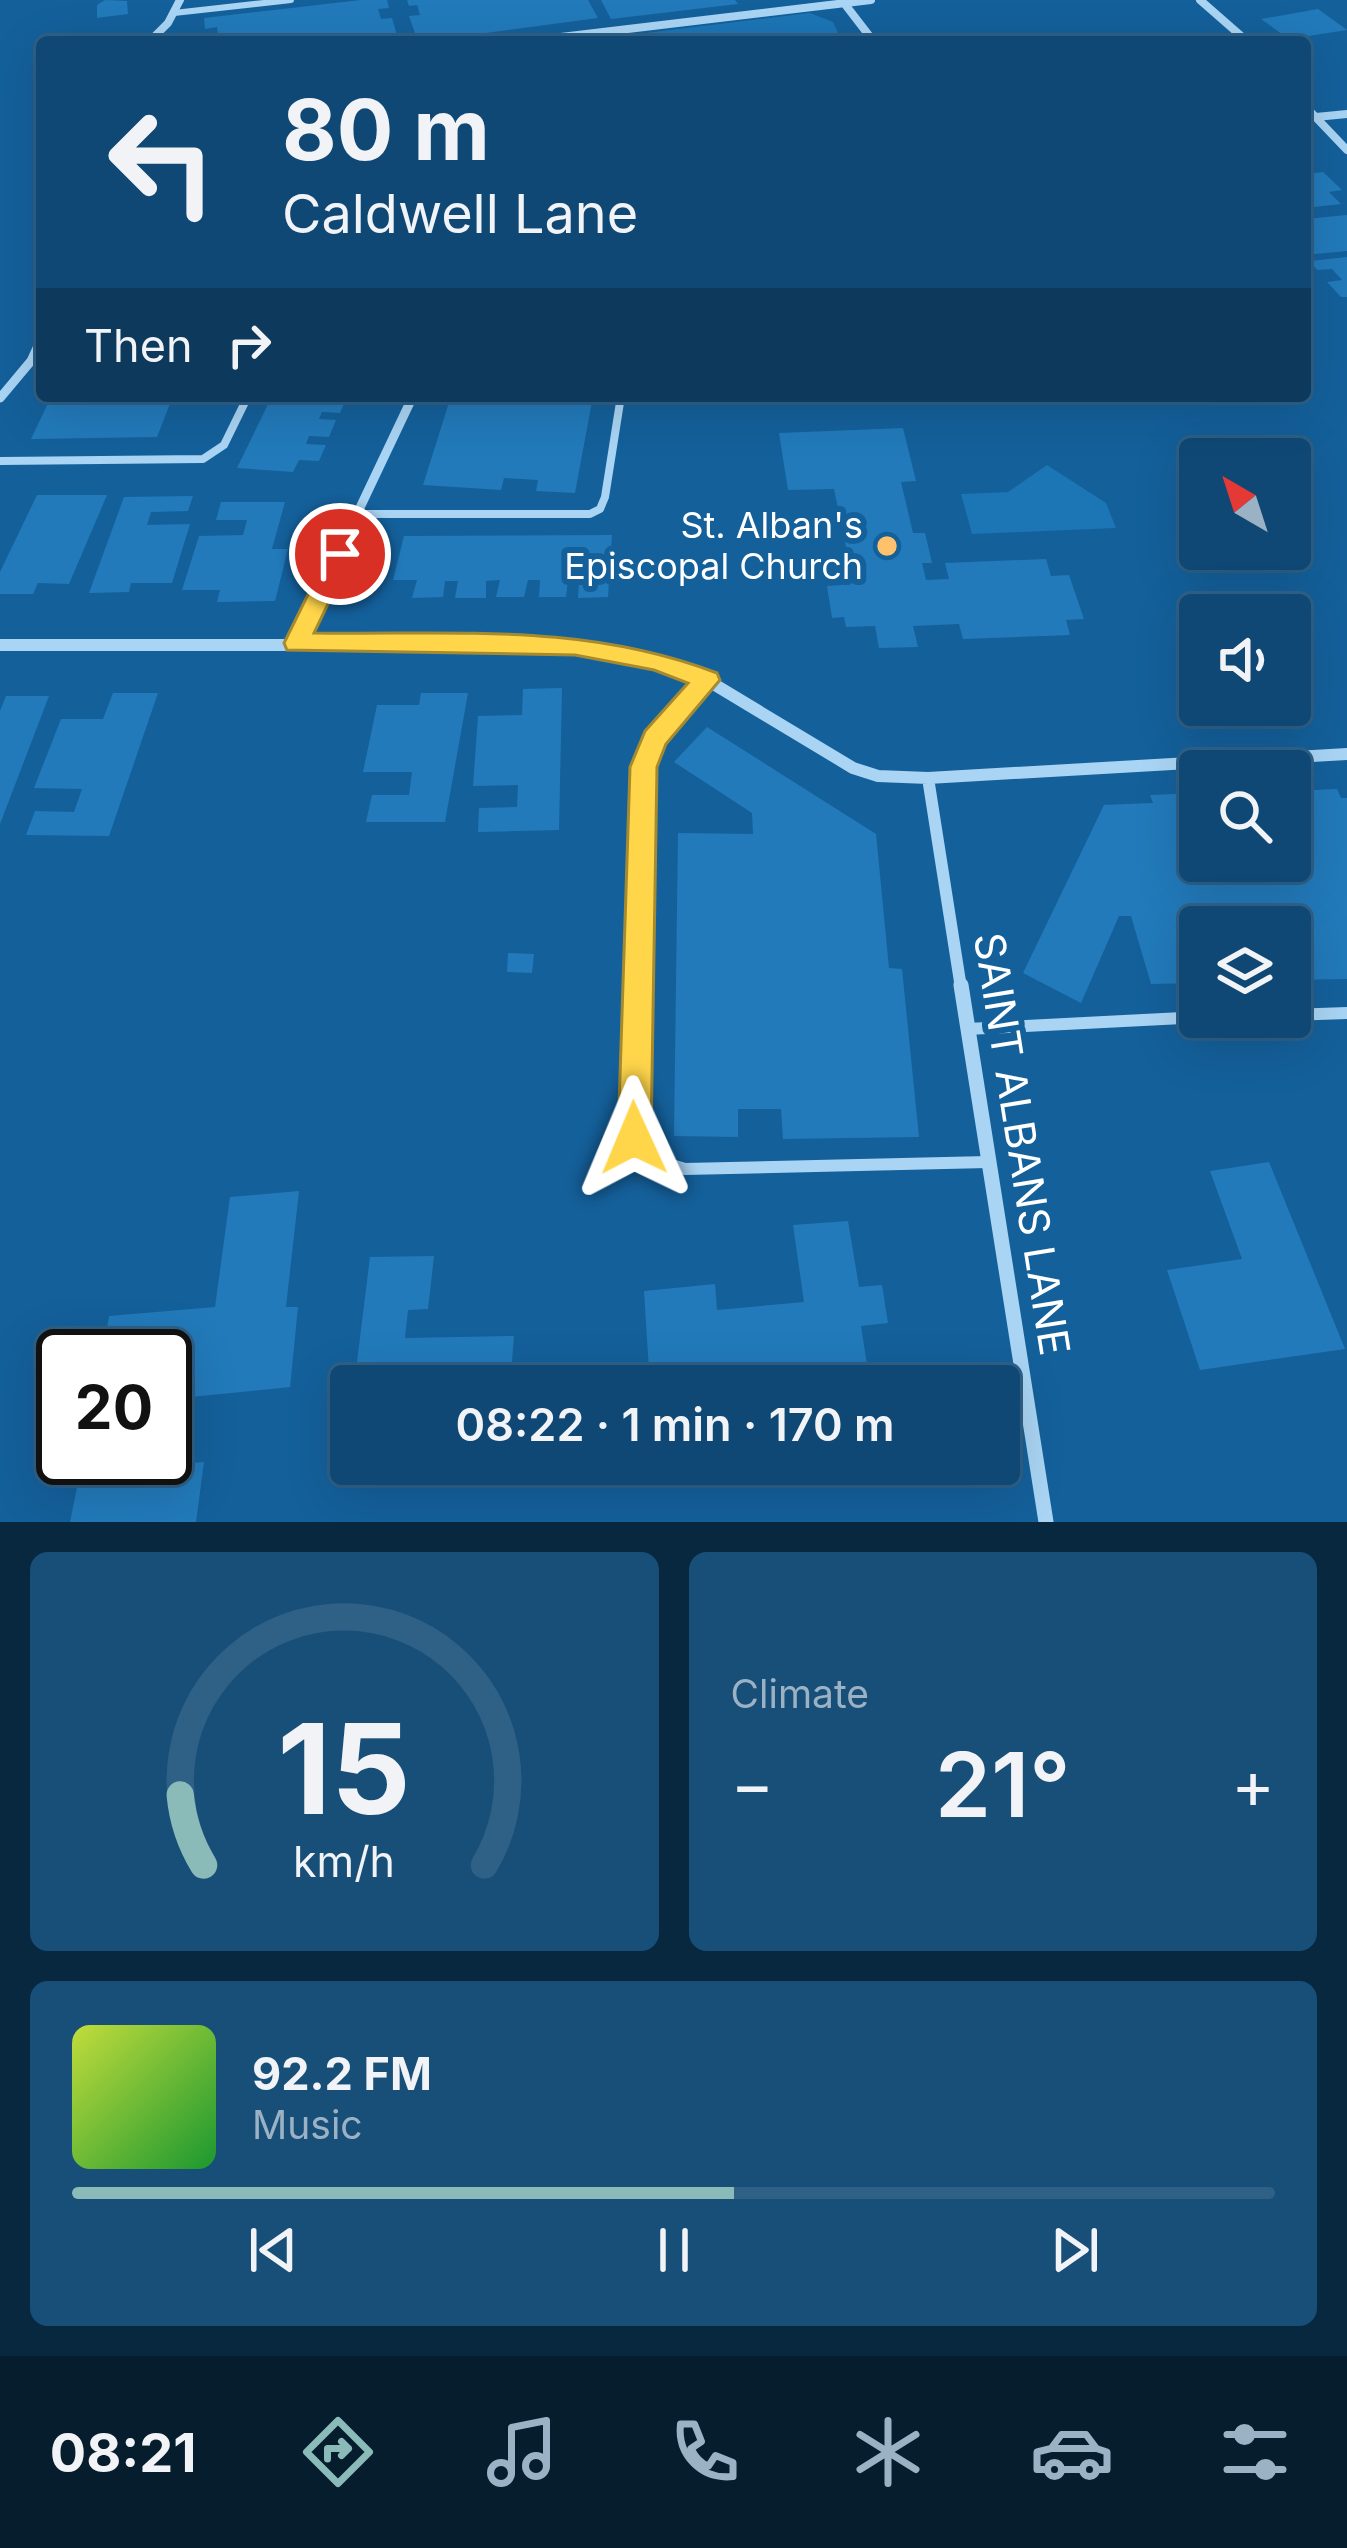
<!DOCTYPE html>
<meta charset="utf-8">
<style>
body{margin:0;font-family:Inter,sans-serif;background:#184f79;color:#f1f3f6;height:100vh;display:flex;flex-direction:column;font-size:45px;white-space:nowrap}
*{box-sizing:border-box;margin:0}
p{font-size:39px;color:#9bb2c5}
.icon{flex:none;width:66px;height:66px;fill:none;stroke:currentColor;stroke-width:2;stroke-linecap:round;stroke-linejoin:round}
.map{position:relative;height:1522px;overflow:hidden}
.details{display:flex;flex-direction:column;gap:30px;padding:30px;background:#082840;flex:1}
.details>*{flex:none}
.hud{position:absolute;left:36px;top:36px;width:1275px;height:366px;border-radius:12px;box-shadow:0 12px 48px #0002,0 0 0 3px #2f6086;background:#0f4874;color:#f1f3f6;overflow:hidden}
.needle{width:78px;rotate:321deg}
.tools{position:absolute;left:1179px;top:438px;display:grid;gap:24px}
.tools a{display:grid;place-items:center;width:132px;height:132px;border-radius:12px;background:#0f4874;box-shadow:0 12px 48px #0002,0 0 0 3px #2f6086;font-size:60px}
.speed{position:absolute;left:36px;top:1329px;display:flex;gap:24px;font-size:60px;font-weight:700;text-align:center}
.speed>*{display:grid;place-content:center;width:156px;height:156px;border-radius:50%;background:#0f4874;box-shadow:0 12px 48px #0002,0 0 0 3px #2f6086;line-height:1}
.speed .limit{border:6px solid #111;border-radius:18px;background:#fff;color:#111}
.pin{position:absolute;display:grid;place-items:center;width:102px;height:102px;color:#fff;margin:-51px;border:6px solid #fff;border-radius:50%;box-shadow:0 3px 12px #0007}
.me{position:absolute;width:132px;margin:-66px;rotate:359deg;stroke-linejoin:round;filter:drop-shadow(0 0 9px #0008)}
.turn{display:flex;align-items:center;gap:42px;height:252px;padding:0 48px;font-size:54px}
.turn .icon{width:156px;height:156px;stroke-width:2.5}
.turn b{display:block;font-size:84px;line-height:102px}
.then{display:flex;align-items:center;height:114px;padding:0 48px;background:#0003;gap:24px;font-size:45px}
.big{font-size:90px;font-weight:600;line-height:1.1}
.details .card{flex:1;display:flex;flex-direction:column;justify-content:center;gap:18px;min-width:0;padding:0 42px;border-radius:18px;background:#184f79}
.details .dial{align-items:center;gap:0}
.dial svg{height:312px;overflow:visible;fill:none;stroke:#2f6086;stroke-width:7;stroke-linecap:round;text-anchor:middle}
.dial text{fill:#f1f3f6;stroke:none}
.song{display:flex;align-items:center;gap:36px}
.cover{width:144px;height:144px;border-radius:18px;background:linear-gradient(135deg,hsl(70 70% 55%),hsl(130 70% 35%))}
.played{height:12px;border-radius:6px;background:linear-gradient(90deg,#8bbbb9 55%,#2f6086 55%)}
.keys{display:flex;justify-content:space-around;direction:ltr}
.heat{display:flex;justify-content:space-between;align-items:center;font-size:66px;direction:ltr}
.details .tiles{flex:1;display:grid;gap:30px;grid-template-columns:1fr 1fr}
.card:last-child{grid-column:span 2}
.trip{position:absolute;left:330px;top:1365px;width:690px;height:120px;border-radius:12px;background:#0f4874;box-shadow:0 12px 48px #0002,0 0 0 3px #2f6086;font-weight:600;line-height:120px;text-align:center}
.menu{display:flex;height:192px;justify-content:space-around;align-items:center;background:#061d2e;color:#9bb2c5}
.menu .icon{width:84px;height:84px}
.menu .current{color:#8bbbb9}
.menu b{font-size:54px;color:#f1f3f6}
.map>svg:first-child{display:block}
.green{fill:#1c75b5}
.building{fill:#227aba}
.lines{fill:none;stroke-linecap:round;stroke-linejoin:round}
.lane-far3{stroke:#a9d4f3;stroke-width:6}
.lane-far2{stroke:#a9d4f3;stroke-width:8}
.lane-far1{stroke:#a9d4f3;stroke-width:9}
.lane{stroke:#a9d4f3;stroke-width:12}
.street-far3{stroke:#a9d4f3;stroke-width:8}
.street-far2{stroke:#a9d4f3;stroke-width:9}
.street-far1{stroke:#a9d4f3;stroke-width:12}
.street{stroke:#a9d4f3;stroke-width:15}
.route{fill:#ffd54a;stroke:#a68a30;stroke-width:3}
.poi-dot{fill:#ffc16b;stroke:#14609b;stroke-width:4.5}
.labels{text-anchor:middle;stroke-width:12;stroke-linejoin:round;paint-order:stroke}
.poi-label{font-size:36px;fill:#fff;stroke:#14609b;text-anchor:end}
.near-street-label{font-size:42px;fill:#fff;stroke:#14609b}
</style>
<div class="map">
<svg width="1347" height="1522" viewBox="0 0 1347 1522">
<rect width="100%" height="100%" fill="#14609b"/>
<path class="green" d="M810,13l23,9 8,18 -269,2z
M1047,465l59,38 10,25 -144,6 -11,-40 47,-2z"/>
<path class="building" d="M105,0l22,1 1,13 -31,4v-13z
M361,0h26l2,8 -11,1 3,10 11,-1 7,24h-194v-5l13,-1 -1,-9 -12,2 -1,-11z
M407,0h181l10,18 -180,24 -9,-26 11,-1 -3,-10 -8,1z
M601,0h134l3,4 -127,15z
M1318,9l29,21 -58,9 -28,-20z
M1323,172l19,18 -13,2 12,12 -36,4v-34z
M1347,215v36l-42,4v-36z
M1347,257v40h-6l-14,-15 15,-2 -10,-11 -15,1 -7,-9z
M173,396l-16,41 -126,2 20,-42z
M272,396l75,1 -7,16 -18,-1 -3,7 17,1 -7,17 -20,-1 -3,8 20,1 -7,16 -20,-1 -6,12 -56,-4z
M451,396h142l-18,97 -39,-2 2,-11 -34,-2 -3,12 -78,-5z
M903,428l13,53 -15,1 12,51h12l7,30h-10l4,17 23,-1 -4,-16 101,-4 5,17 18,-1 15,44 -18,1 4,15 -107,4 -4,-15 -46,2 5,21 -39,1 -4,-22 -29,1 -2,-10 -12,1 -5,-32 15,-1 -2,-9h12l-18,-87 -46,1 -9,-57z
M37,495h70l-38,89 -31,-1 -5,11h-33v-22z
M193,496l-5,15 -37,1 -4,13 43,-1 -18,59h-41l-2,9 -40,1 35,-96z
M221,502h64l-13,47h16l-13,52 -58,1 3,-12h-38l17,-54 44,-1 4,-15h-31z
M612,535l-4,62 -30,1 1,-18h-11l-2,17h-27l1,-17h-12l-4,17h-28l4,-17 -14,1v17h-31l3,-17h-13l-2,16 -31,1 5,-18h-24l11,-44z
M562,688l-3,142 -81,2 1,-24 38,-1 1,-22 -45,1 5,-70 44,-1 1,-26z
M113,693h45l-49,143 -83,-1 9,-24 39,1 8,-23 -48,-1 27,-69h42z
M421,693h47l-23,129h-79l6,-27h37l3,-23h-49l14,-67h42z
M6,696h43l-49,128v-113z
M707,727l169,107 13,134 13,1 17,168 -136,2 -2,-30h-43v28l-64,-1 4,-303 75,1 -1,-21 -78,-51z
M1337,789l4,9h6v181l-57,1v-53h-90v56l-49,1 -20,-68h-12l-38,87 -58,-30 81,-168 49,-2 -3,-8 47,-2 3,68h90v-70z
M508,953l26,1 -2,19 -25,-1z
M1269,1162l76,187 -145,21 -33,-100 75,-11 -32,-88z
M299,1191l-13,116h12l-8,80 -119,12 -6,20v-63h-63l7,-40 106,-9 15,-110z
M848,1221l11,66 23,-2 6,38 -27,3 9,58 -220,2 -6,-95 71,-7 2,26 87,-8 -11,-77z
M434,1256l-6,53 -20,1 -3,28 109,-2 -4,50h-156l16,-129z
M83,1458h78l-1,8 44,-4 -8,60h-126z"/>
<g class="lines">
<path class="lane-far3" d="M174,13l117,-13"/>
<path class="lane-far2" d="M0,461l203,-2 21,-14 24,-49
M360,514h230l10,-5 5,-12 16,-101"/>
<path class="lane-far1" d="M638,988l5,-221 12,-29 52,-58"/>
<path class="lane" d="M638,985l-4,153 21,22 30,9 303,-7
M1290,1015l57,-2
M967,1029l235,-12"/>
<path class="street-far3" d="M1200,0l48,42
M844,3l30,39
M149,42l19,-19 12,-23
M519,42l352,-42
M1305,106l42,44
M1316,117l31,-3"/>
<path class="street-far2" d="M0,398l31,-37 11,-24
M329,573l84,-177"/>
<path class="street-far1" d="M296,643l35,-73
M0,645h576l121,29 156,94 25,8 50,2 419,-24
M928,778l33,210"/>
<path class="street" d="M961,985l85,537"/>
</g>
<path class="route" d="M340,546l12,8 -38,79c140,2 269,-11 403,40l3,7 -54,64 -9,23 -6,371 -5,11 -12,5 -11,-5 -5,-11 12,-371 15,-36 43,-48 -34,-13 -79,-15 -288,-5 -3,-7 44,-89z"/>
<circle class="poi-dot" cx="887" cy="546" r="12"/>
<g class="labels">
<g class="poi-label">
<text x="863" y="538">St. Alban's<tspan x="863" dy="41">Episcopal Church</tspan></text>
</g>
<g class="near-street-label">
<text transform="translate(1022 1144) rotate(81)" y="15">SAINT ALBANS LANE</text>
</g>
</g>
</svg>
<div class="tools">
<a><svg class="needle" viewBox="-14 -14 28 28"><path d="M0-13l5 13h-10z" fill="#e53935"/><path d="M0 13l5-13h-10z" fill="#9bb2c5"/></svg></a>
<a><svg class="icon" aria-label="sound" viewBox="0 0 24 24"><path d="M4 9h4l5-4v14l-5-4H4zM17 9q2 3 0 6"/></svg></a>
<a><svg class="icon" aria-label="search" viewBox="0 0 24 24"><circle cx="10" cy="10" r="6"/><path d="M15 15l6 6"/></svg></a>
<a><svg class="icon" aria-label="layers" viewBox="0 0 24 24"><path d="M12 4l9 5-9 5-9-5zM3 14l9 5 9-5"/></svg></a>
</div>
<div class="speed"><div class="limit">20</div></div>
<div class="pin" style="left:340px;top:554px;background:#d93025"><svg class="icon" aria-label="arrive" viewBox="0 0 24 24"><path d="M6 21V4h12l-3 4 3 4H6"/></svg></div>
<svg class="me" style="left:634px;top:1138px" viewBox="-20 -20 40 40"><path d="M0-17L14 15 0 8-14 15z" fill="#ffd54a" stroke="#fff" stroke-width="4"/></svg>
<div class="trip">08:22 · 1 min · 170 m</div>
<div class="hud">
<div class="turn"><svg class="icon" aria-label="left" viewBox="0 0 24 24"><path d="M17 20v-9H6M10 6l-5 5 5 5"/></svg><div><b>80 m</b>Caldwell Lane</div></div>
<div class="then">Then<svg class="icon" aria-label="right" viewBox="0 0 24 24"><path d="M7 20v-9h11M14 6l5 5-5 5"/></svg></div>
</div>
</div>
<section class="details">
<div class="tiles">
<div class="card dial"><svg viewBox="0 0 100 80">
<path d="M14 69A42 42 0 1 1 86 69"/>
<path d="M14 69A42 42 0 0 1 8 51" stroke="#8bbbb9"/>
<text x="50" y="56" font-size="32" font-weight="700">15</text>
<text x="50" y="72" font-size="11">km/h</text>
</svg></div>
<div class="card"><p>Climate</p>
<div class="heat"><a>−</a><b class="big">21°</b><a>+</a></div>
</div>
<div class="card">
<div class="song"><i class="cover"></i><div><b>92.2 FM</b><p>Music</p></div></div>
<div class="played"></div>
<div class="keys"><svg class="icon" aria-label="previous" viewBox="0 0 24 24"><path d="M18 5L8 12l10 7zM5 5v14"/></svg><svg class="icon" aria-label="pause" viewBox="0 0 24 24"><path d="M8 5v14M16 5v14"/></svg><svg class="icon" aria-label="next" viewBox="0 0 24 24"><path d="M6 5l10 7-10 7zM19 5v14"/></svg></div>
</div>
</div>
</section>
<nav class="menu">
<b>08:21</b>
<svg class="icon current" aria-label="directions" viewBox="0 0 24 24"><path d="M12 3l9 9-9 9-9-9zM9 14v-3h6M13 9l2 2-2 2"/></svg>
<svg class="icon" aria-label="music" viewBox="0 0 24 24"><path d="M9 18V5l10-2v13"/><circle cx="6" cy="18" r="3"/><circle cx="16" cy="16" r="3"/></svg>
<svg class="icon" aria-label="phone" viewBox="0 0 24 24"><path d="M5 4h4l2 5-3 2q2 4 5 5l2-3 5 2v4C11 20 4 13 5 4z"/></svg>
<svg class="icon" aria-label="climate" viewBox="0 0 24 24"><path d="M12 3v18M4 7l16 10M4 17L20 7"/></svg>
<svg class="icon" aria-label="car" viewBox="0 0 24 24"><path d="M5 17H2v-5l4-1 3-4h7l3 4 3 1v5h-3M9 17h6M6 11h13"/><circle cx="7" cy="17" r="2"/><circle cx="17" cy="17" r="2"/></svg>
<svg class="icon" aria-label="filters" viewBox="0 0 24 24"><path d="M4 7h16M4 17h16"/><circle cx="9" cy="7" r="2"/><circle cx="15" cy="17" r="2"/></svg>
</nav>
